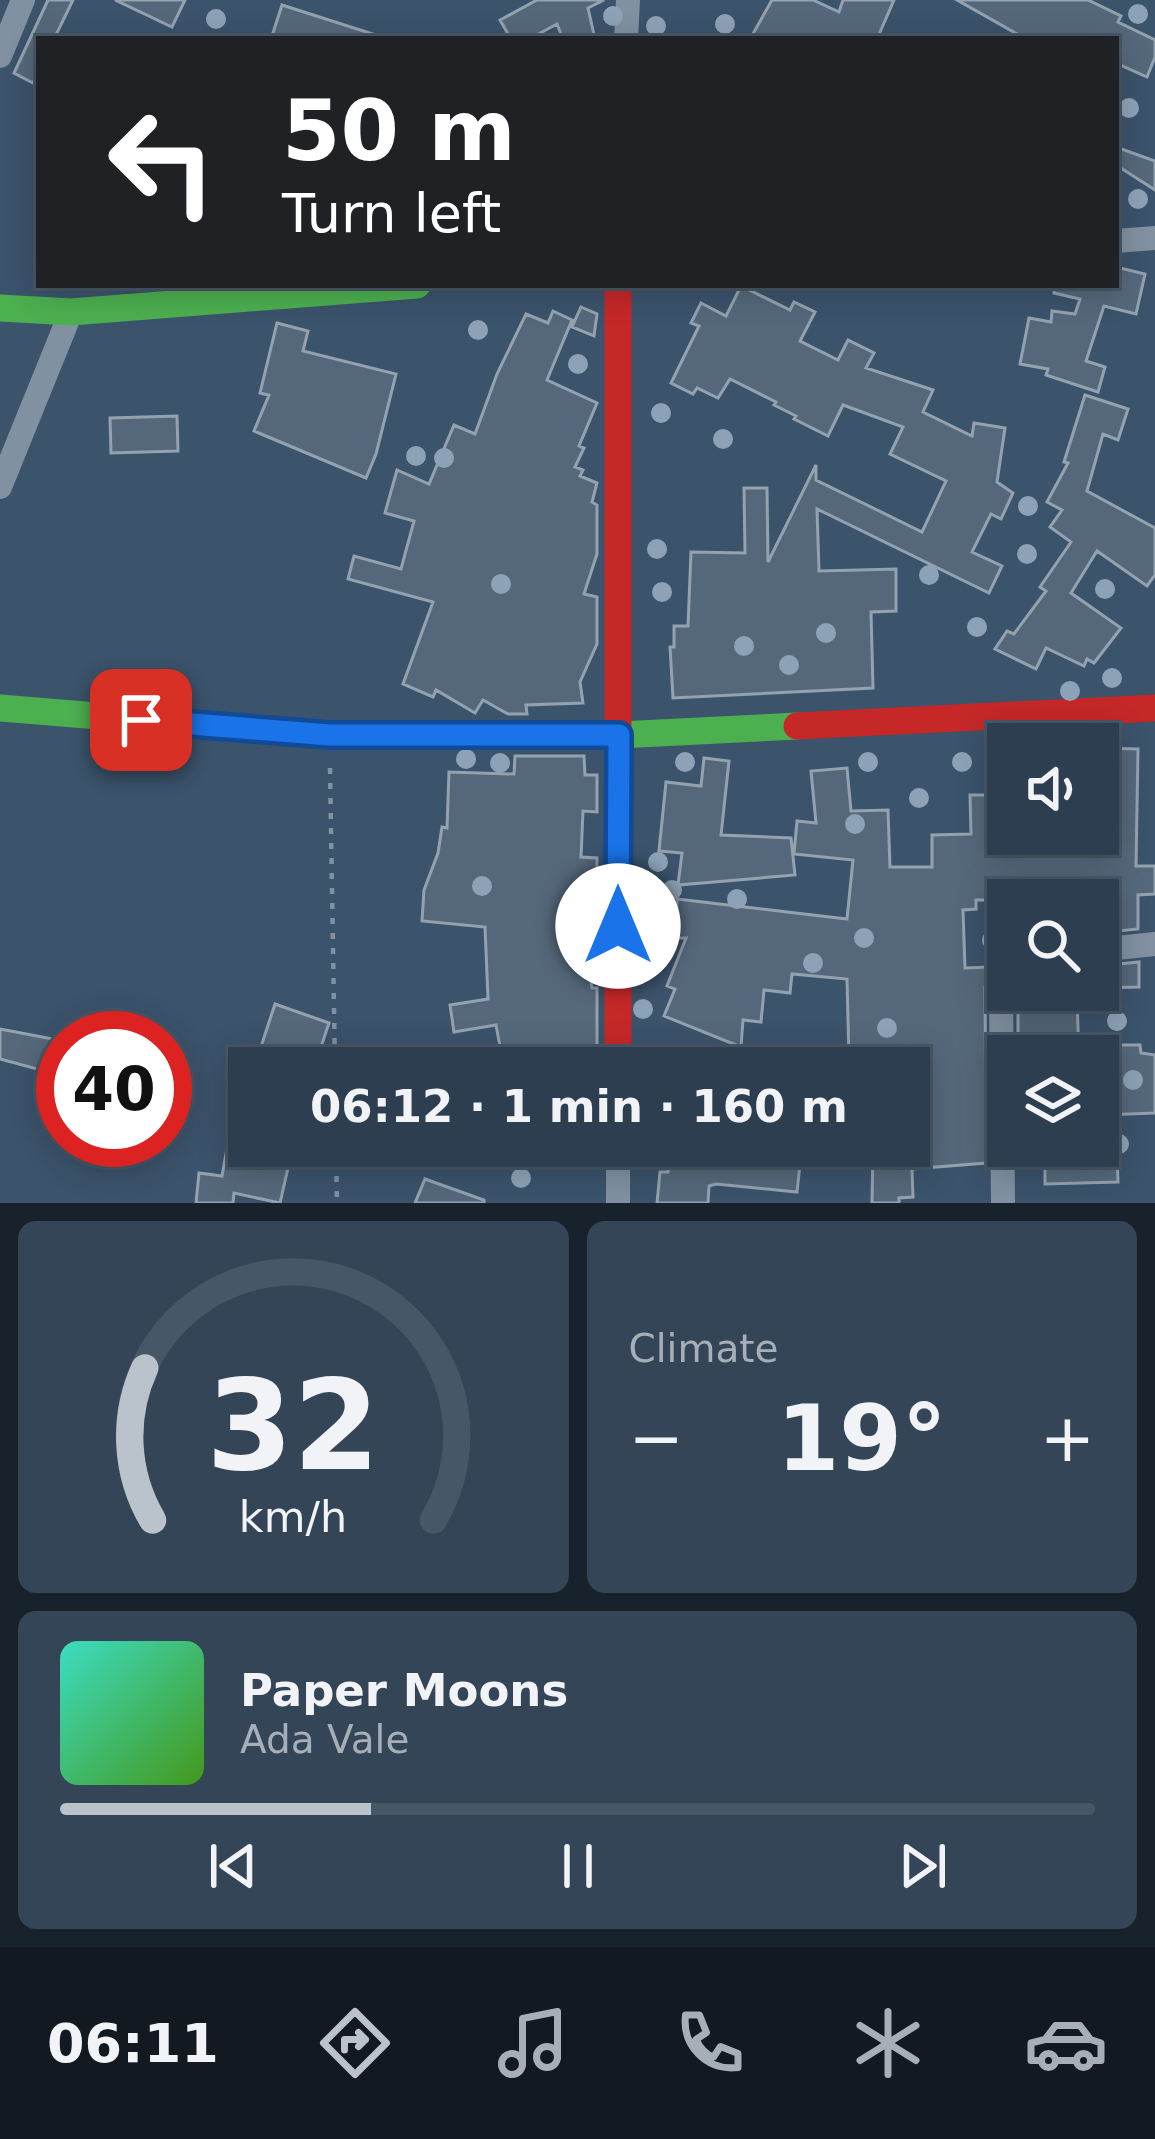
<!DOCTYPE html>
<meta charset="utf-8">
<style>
body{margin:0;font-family:"DejaVu Sans",sans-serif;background:#344557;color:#f1f3f6;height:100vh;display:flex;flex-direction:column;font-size:45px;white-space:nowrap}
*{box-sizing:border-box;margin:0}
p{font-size:39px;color:#a6aeb7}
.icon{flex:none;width:66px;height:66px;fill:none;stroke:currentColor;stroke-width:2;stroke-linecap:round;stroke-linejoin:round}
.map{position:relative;height:1203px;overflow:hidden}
.panel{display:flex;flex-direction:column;gap:18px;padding:18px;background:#18222c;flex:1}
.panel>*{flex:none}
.hud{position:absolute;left:36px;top:36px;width:1083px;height:252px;border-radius:0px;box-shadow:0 6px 30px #0003,0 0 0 3px #485767;background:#202124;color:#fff;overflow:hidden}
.controls{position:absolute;left:987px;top:723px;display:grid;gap:24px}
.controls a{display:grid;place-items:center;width:132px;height:132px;border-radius:0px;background:#2c3e50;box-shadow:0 6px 30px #0003,0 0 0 3px #485767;font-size:60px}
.speed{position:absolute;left:36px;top:1011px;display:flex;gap:24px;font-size:60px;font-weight:700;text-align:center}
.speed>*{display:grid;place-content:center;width:156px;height:156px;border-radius:50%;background:#2c3e50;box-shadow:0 6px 30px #0003,0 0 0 3px #485767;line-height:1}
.speed .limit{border:18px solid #d22;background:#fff;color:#111}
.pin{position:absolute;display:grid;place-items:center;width:102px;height:102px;color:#fff;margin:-51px;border-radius:24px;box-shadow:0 6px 18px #0006}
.me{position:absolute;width:132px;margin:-66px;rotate:0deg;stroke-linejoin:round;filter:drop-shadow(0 0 9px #0008)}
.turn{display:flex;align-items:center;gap:42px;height:252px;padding:0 48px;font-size:54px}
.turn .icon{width:156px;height:156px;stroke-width:2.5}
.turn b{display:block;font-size:84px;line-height:102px}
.big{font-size:90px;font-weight:800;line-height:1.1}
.panel .widget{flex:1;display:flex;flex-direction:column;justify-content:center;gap:18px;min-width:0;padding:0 42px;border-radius:18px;background:#344557}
.panel .dial{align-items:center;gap:0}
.dial svg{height:312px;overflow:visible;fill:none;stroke:#485767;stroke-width:7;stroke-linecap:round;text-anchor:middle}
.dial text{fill:#f1f3f6;stroke:none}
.song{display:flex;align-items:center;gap:36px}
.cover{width:144px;height:144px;border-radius:18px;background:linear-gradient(135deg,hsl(170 70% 55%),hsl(100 70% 35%))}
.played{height:12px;border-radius:6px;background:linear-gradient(90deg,#bac3cb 30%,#485767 30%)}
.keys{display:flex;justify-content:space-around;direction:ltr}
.heat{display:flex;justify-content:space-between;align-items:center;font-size:66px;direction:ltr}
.panel .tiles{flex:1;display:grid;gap:18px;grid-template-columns:1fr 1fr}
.widget:last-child{grid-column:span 2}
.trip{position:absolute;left:228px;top:1047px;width:702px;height:120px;border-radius:0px;background:#2c3e50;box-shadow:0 6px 30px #0003,0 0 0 3px #485767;font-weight:800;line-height:120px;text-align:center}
.tabs{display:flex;height:192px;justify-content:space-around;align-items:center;background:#121920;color:#a6aeb7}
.tabs .icon{width:84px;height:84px}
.tabs .on{color:#bac3cb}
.tabs b{font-size:54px;color:#f1f3f6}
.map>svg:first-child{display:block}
.building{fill:#55687b;stroke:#94a2b0;stroke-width:3}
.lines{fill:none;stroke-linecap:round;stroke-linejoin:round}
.path{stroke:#8191a1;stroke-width:4.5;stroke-dasharray:6 9;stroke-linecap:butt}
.street{stroke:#8191a1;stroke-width:24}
.fast{stroke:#4caf50;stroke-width:27}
.jam{stroke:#c62828;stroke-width:27}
.tree{fill:#8ea2b7}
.route-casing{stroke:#114b97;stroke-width:30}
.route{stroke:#1a73e8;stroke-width:21}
</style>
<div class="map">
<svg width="1155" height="1203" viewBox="0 0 1155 1203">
<rect width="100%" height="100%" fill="#3b536b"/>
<path class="building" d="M48,0h25l-19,39h-15v32l-6,12 -19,-10z
M115,0h70l-13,27z
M537,0h67l-16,8 7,31h-32l-6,-15 -28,15h-18l-11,-19z
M772,0h41l26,12 4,-12h51l-17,39h-127z
M957,0h131l33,16 -3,6 37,18v17l-8,20 -31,-14v-24h-90z
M282,5l91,29v5h-102z
M1116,147l39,14v29l-39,-25z
M1116,267l29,7 -9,40 -32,-8 -18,55 19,6 -7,25 -52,-17 2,-6 -28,-5 9,-46 22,4 1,-11 23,3 5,-15 -26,-6 1,-8h61z
M741,286l49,24 4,-8 21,10 -15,29 38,19 10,-20 26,13 -8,15 67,22 -10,22 49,24 2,-13 31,5 -8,54 16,11 -12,26 -10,-5 -19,38 30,14 -13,27 -172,-84 2,62 77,-2v42l-25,1 2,76 -200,10 -3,-51h4v-21h14l3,-74 54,1 -1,-65h23l1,74 48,-97v15l106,52 24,-51 -56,-27 13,-27 -60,-22 -15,31 -34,-17 2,-3 -22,-11 2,-3 -46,-23 -12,19 -21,-10 -4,6 -22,-11 28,-57 -8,-3 10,-20 25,13z
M581,307l16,7 -3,22 -22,-9z
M553,311l19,9 -25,60 50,23 -18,43 5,2 -9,19 8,3 -3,6 17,7 -5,19 5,3v49l-13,40 13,3v47l-17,38 3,21 -57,2 1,9h-19l-25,-14 -8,13 -39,-23 -3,7 -30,-13 30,-82 -85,-23 6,-23 47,13 13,-48 -29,-8 12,-43 32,14 25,-59 21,9 22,-60 29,-60 22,9z
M277,323l31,8 -5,20 93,23 -20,80 -10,24 -112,-47 15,-36 -9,-2z
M1085,395l43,14 -10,31 -15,-6 -16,57 68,37v47l-8,11 -50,-35 -26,42 50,35 -27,35 -7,-4 -3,7 -38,-18 -10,21 -41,-20 12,-18 7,3 32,-43 -6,-4 31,-45 -21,-15 12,-17 -15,-8 21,-39 -4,-1z
M177,416l1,35 -67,2 -1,-35z
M1098,748l40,1 -2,117h19v28l-17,1v34l-40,4v-33h-122v9l-13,1 2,58 25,-1 -5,20 1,176 -74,6 1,28 -14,1v5h-27l1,-57h36v-78h-32v-9l-28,1 -2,-81 -55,-5 -2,19 -26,-3 -3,32 -18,-2 -2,27 -77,-31 11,-27 -8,-3 19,-48h-10l1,-39 170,20 6,-59 -59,-6 3,-33 19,2 -5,-52 36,-3 4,43 37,-1 2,57h42v-32l39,-1 -1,-39h38v39h90z
M515,756h69l1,19h12v37l-14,-1 -2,46 16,1v61h-13l-1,11 9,58h5v80l-59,-12 2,12h-36l-8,-43 -42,7 -4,-27 38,-6 -3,-72 -63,-6 2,-31 14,-37 4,-26 5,1 2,-56 65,2z
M704,758l25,3 -8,74 70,3 4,37 -117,10 4,-32 -23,-2 7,-69 35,4z
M1139,962v25l-41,1v-22z
M1046,999h31l2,57h-29v-7l-32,1v-47h28z
M275,1004l54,19 -15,45h-60z
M0,1029l63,12v35l-63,-17z
M1102,1045h38l1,8 14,2v58l-52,2z
M237,1092l12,1v53h44l-13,57 -46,-10 -1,10h-37l3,-30 23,3z
M670,1146h132l-5,46 -81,-8 -7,2 -1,17h-51l3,-31h8z
M1045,1146h65v10h7l1,26 -73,2z
M425,1179l59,21v3h-69z"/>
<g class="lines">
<path class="path" d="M330,768l5,300
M336,1146l1,57"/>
<path class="street" d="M626,39l2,-39
M0,56l23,-56
M1116,241l39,-3
M0,487l71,-175
M1098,950l57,-6
M618,1203v-57
M1003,1203l-2,-216 7,-21"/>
<path class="fast" d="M0,308l71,4 346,-27
M0,708l330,27h289l178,-9"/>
<path class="jam" d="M618,285v783
M797,726l358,-18"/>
</g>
<g class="tree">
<circle cx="1138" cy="14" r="10"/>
<circle cx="613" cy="16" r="10"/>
<circle cx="216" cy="19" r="10"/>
<circle cx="725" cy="24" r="10"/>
<circle cx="656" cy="26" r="10"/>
<circle cx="1129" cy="108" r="10"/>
<circle cx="1138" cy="199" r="10"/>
<circle cx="478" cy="330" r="10"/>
<circle cx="578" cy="364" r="10"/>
<circle cx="661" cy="413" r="10"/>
<circle cx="723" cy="439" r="10"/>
<circle cx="416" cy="456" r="10"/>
<circle cx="444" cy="458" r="10"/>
<circle cx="1028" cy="506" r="10"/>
<circle cx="657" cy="549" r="10"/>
<circle cx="1027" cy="554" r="10"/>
<circle cx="929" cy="575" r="10"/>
<circle cx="501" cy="584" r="10"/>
<circle cx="1105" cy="589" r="10"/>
<circle cx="662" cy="592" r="10"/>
<circle cx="977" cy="627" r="10"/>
<circle cx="826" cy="633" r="10"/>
<circle cx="744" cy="646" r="10"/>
<circle cx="789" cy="665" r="10"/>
<circle cx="1112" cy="678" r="10"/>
<circle cx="1070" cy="691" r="10"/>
<circle cx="466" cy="759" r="10"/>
<circle cx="685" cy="762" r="10"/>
<circle cx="868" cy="762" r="10"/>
<circle cx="962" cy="762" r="10"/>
<circle cx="500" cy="763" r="10"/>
<circle cx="919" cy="798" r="10"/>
<circle cx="855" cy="824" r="10"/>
<circle cx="658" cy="862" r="10"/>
<circle cx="482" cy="886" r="10"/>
<circle cx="672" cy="890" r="10"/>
<circle cx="737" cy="899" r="10"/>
<circle cx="864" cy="938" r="10"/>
<circle cx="992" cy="940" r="10"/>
<circle cx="662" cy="944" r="10"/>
<circle cx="598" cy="949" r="10"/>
<circle cx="813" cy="963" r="10"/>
<circle cx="643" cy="1009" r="10"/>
<circle cx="1117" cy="1021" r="10"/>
<circle cx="887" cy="1028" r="10"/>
<circle cx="1133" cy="1080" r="10"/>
<circle cx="1119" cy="1144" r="10"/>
<circle cx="521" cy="1178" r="10"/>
</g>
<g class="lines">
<defs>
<path id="route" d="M141,720l189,15h289l-1,191"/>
</defs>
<use href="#route" class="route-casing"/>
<use href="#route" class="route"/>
</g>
</svg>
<div class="controls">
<a><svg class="icon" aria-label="sound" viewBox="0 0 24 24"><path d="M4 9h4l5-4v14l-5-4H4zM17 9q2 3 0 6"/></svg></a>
<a><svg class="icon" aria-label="search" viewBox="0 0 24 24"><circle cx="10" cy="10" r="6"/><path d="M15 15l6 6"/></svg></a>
<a><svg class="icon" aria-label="layers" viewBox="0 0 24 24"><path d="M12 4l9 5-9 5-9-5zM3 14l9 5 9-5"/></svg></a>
</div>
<div class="speed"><div class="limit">40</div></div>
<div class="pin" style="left:141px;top:720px;background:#d93025"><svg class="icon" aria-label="arrive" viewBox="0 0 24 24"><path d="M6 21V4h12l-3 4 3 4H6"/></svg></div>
<svg class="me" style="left:618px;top:926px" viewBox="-20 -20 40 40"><circle r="19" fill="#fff"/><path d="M0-13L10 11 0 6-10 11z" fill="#1a73e8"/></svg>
<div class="trip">06:12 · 1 min · 160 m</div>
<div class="hud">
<div class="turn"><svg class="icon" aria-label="left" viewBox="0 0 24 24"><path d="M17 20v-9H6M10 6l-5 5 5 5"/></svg><div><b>50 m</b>Turn left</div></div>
</div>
</div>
<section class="panel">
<div class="tiles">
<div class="widget dial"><svg viewBox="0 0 100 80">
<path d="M14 69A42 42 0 1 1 86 69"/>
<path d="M14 69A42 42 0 0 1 12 30" stroke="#bac3cb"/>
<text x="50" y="56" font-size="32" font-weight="700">32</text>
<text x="50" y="72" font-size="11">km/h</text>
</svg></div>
<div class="widget"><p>Climate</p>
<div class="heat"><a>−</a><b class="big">19°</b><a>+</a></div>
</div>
<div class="widget">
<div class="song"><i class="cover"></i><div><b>Paper Moons</b><p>Ada Vale</p></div></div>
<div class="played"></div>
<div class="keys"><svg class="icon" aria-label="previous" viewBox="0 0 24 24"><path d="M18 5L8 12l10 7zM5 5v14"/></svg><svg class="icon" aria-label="pause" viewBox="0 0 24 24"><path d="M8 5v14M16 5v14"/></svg><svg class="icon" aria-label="next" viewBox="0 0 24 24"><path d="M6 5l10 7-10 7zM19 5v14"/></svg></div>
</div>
</div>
</section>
<nav class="tabs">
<b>06:11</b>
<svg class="icon on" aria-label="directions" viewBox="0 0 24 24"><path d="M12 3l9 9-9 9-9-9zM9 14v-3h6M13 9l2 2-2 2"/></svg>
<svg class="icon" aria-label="music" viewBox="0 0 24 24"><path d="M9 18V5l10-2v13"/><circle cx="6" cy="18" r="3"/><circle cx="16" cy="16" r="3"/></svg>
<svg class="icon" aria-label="phone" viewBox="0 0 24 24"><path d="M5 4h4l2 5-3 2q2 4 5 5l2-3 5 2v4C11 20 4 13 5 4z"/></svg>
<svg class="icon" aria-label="climate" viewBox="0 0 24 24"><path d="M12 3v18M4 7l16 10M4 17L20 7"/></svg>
<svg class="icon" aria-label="car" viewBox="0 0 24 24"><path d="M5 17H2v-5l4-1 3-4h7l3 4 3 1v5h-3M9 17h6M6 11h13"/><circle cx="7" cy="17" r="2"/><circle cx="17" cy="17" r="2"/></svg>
</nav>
